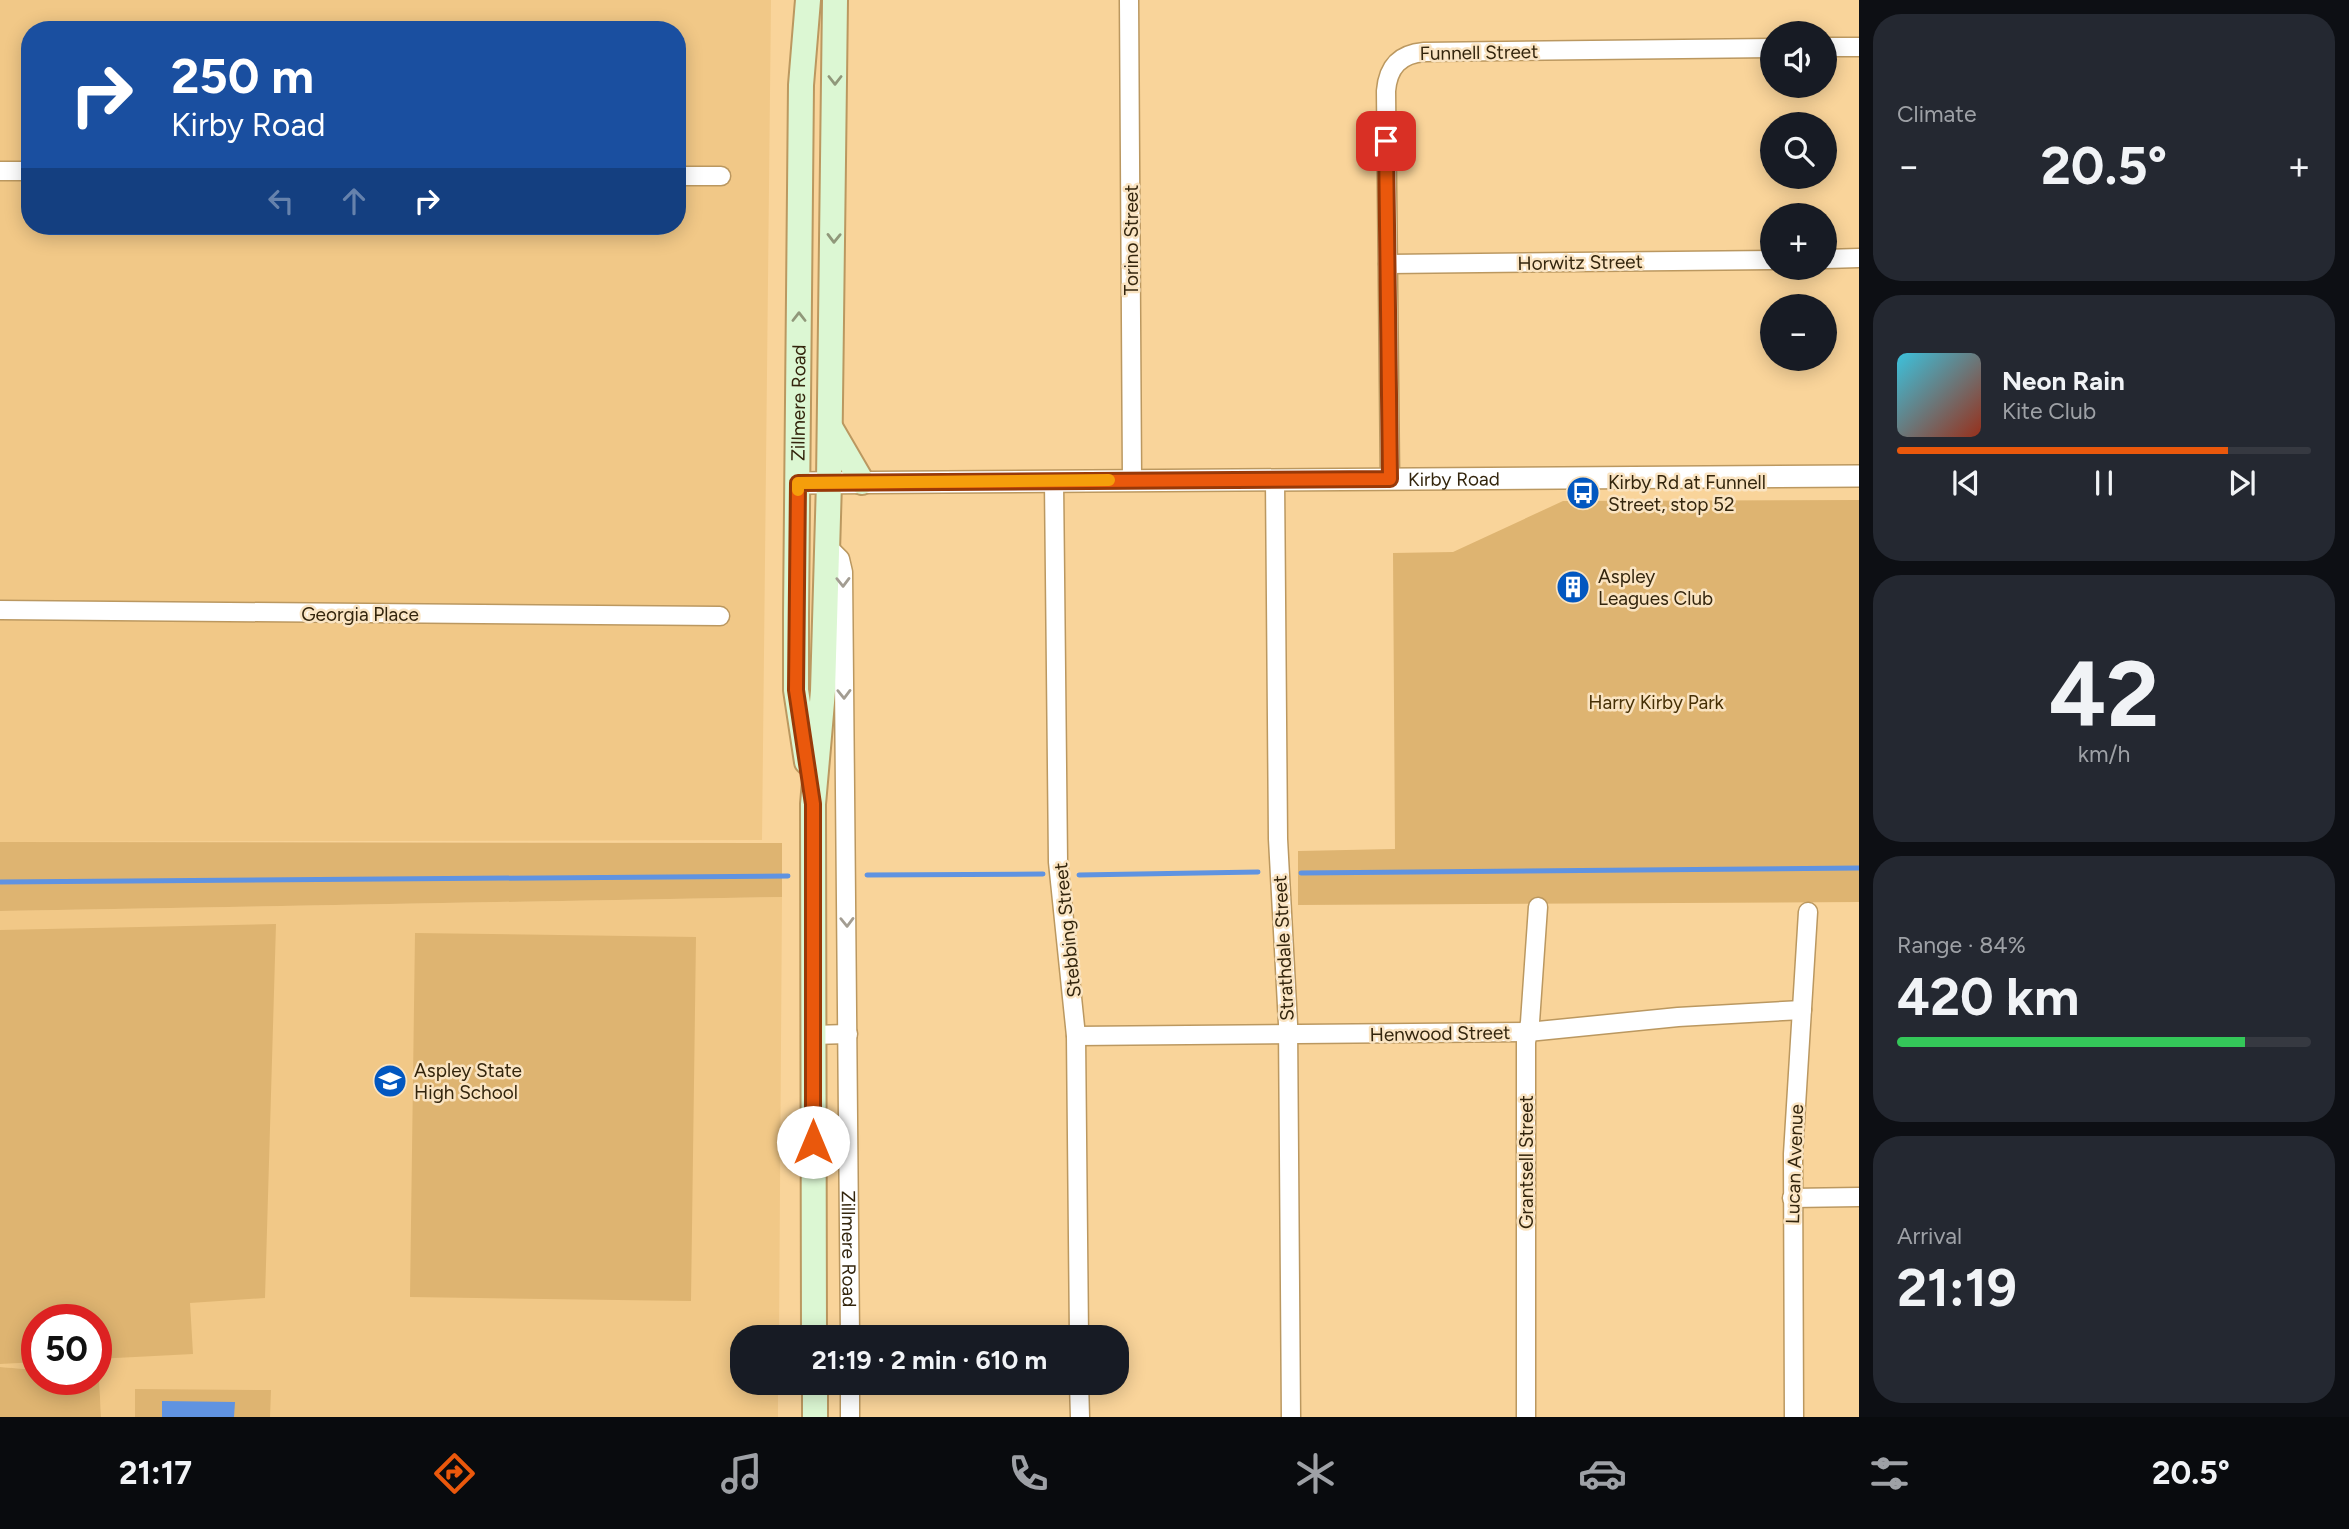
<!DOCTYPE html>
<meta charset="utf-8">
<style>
body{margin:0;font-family:Figtree,sans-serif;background:#242831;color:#f1f3f6;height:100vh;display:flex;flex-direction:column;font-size:26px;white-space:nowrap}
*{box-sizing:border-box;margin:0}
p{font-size:23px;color:#9ea1a6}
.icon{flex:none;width:38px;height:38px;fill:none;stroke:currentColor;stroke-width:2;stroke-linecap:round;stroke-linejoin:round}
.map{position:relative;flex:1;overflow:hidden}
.details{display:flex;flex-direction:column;gap:14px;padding:14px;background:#0d0f14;width:490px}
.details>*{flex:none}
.guide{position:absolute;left:21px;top:21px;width:665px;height:214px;border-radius:28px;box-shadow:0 4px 18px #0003;background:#1a4fa0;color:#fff;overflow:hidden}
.tools{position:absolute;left:1760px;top:21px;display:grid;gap:14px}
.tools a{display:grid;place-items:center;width:77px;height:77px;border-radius:50%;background:#171b24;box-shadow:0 4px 18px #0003;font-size:35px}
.speed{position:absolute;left:21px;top:1304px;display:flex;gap:14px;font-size:35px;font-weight:700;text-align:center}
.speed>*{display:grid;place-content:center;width:91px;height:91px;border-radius:50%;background:#171b24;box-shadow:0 4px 18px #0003;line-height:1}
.speed .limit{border:10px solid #d22;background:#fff;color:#111}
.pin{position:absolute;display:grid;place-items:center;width:60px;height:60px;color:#fff;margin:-30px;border-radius:14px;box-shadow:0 4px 10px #0006}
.me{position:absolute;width:77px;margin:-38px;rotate:0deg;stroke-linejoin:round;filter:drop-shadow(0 0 5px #0008)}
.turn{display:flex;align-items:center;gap:24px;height:147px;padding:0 35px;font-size:32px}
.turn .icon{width:91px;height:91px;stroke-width:2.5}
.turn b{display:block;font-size:49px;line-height:60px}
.lanes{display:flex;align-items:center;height:66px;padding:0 35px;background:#0003;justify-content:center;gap:35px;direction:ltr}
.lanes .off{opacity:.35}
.big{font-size:52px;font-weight:700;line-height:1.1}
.details .tile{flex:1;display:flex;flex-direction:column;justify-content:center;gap:10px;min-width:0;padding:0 24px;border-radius:28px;background:#242831}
.details .dial{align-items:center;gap:0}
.dial b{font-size:91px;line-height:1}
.song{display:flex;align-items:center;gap:21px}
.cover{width:84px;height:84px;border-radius:10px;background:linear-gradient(135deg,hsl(190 70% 55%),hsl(10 70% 35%))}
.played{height:7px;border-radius:4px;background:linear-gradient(90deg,#ea580c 80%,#363941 80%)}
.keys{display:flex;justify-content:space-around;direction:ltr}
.heat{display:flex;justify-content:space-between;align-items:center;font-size:38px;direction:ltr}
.charge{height:10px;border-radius:5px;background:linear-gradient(90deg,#34c759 84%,#363941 0)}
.trip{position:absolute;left:730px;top:1325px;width:399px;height:70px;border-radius:28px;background:#171b24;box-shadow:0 4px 18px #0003;font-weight:700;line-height:70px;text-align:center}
.dock{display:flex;height:112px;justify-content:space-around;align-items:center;background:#090b0e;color:#9ea1a6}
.dock .icon{width:49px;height:49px}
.dock .current{color:#ea580c}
.dock b{font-size:32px;color:#f1f3f6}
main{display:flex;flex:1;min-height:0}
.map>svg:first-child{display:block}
.built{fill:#f1c887;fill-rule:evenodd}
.green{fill:#deb471}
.water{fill:#6093e1}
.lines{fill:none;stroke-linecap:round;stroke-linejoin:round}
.stream{stroke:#6093e1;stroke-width:5}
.minor-casing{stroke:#bb9860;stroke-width:21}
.tertiary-casing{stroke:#bb9860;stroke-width:24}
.secondary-casing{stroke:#bb9860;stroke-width:28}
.minor{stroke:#fff;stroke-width:18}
.tertiary{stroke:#fff;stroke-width:21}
.secondary{stroke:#dcf7d3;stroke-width:24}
.oneway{stroke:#90987a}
.oneway2{stroke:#a39d92}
.route-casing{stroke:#983908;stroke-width:18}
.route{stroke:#ea580c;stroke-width:12}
.slow{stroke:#f59e0b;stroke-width:12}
.labels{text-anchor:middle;stroke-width:5;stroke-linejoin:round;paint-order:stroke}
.street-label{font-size:19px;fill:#33250d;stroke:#fae4c2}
.poi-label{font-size:19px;fill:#33250d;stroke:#fae4c2;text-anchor:start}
.park-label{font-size:19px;fill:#452f05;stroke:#fae4c2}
</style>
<main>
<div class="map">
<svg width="1859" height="1417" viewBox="0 0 1859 1417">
<rect width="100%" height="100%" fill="#f9d49a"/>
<path class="built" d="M0,0h771l-9,840 -762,2zM30,30h647v196h-647z
M782,897l-3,440h-37v45l36,1v34h-677l-2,-40 -3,-1v-56h-59v50l-37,-3v-456z"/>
<path class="green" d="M1859,500v402l-561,3v-54l97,-2 -2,-296 60,-1 110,-51z
M0,842l782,1v54l-782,14z
M276,924l-11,374 -75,5 3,51 -97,5v-39h-59v42l-37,2v-434z
M415,933l281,4 -5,364 -281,-4z
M0,1367l37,3v9l62,-2 2,40h-101z
M135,1389l136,1 -1,27h-135z"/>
<path class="water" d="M162,1401l73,1 -1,15h-72z"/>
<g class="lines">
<path class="stream" d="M1301,873l558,-5
M867,875l176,-1
M1079,875l179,-3
M0,882l788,-6"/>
<defs>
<g id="minor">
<path d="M1129,0l3,479"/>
<path d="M1825,47h34"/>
<path d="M0,171h30"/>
<path d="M677,176h44"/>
<path d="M1825,259l34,-1"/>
<path d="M1388,264l385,-4"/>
<path d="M1275,479l3,360 10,185 3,393"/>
<path d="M1390,479l-4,-388c2,-24 14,-37 38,-39l349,-4"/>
<path d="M1054,481l4,381 18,174 3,301"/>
<path id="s1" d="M826,545l14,14 3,13 7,765"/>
<path d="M0,610l720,6"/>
<path d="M812,1035l36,-1"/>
<path d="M1076,1036l452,-4 150,-15 124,-7"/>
<path d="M1792,1198l67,-1"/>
<path d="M850,1382v35"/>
<path d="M1079,1382l1,35"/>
<path d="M1526,1417v-375l4,-20 8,-115"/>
<path d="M1794,1417l-1,-263 15,-242"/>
</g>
<g id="tertiary">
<path id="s2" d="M798,483l1061,-7"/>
</g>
<g id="secondary">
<path d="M830,427l32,55"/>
<path id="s3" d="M807,762l-11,-72v-76l5,-529 7,-85"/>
<path d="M814,1337l-1,-533 10,-113 6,-209 6,-482"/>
<path d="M815,1382v35"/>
</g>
</defs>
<use href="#minor" class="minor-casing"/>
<use href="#tertiary" class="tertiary-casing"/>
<use href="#secondary" class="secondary-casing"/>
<use href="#minor" class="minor"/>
<use href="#tertiary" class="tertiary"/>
<use href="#secondary" class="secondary"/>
</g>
<defs><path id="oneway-chevron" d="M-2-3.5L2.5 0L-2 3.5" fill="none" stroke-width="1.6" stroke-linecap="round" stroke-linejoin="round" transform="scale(1.75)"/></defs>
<g class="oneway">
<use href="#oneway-chevron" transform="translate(835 80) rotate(90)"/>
<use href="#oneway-chevron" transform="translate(834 238) rotate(91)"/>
<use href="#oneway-chevron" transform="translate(799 317) rotate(-90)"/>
</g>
<g class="oneway2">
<use href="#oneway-chevron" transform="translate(843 582) rotate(89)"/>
<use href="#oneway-chevron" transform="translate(844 694) rotate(89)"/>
<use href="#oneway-chevron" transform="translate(847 922) rotate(89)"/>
</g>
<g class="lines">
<defs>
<path id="route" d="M813,1142v-338l-17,-114 2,-207 592,-4 -4,-338"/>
</defs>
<use href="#route" class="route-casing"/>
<use href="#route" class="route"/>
<path class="slow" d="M798,490v-7l311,-3"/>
</g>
<defs>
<symbol id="bus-disc" viewBox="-11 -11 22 22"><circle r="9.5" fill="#0257c0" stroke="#fae4c2"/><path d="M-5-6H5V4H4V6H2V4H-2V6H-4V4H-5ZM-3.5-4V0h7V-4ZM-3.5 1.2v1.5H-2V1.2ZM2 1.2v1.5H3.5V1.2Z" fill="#fff"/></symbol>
<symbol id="building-disc" viewBox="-11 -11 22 22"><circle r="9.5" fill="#0257c0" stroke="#fae4c2"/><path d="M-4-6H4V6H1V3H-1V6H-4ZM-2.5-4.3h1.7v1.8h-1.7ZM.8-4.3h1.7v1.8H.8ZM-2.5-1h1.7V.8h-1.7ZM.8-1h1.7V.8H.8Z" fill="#fff"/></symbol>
<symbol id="school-disc" viewBox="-11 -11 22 22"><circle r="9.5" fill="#0257c0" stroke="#fae4c2"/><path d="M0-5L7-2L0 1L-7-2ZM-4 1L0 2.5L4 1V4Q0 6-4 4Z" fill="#fff"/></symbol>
</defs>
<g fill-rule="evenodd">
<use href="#bus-disc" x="1564" y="474" width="38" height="38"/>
<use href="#building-disc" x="1554" y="568" width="38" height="38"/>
<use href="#school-disc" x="371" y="1062" width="38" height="38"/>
</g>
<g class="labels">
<g class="street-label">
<text transform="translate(1479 52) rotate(-1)" y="7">Funnell Street</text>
<text transform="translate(1131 240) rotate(-90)" y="7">Torino Street</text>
<text transform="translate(1580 262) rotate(-1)" y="7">Horwitz Street</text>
<text dy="7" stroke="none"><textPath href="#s3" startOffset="360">Zillmere Road</textPath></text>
<text dy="7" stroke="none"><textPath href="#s2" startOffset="656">Kirby Road</textPath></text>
<text x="360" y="621">Georgia Place</text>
<text transform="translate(1067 930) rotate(-96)" y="7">Stebbing Street</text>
<text transform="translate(1283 948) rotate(-93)" y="7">Strathdale Street</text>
<text transform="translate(1440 1033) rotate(-1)" y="7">Henwood Street</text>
<text transform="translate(1526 1162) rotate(-90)" y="7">Grantsell Street</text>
<text transform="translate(1794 1164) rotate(-88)" y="7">Lucan Avenue</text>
<text dy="7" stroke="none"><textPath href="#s1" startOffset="710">Zillmere Road</textPath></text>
</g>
<g class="poi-label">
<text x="1608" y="489">Kirby Rd at Funnell<tspan x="1608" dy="22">Street, stop 52</tspan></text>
<text x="1598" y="583">Aspley<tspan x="1598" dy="22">Leagues Club</tspan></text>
<text x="414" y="1077">Aspley State<tspan x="414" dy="22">High School</tspan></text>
</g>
<g class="park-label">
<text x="1656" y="709">Harry Kirby Park</text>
</g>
</g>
</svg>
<div class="tools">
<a><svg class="icon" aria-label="sound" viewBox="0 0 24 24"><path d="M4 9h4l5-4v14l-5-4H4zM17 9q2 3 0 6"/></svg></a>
<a><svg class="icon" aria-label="search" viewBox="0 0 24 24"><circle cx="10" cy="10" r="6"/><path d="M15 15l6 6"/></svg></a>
<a>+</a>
<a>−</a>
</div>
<div class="speed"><div class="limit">50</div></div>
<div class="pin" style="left:1386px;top:141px;background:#d93025"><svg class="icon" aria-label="arrive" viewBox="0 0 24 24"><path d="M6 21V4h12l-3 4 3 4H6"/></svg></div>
<svg class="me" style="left:813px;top:1142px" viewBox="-20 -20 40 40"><circle r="19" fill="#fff"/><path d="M0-13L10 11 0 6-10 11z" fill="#ea580c"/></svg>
<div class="trip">21:19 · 2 min · 610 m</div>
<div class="guide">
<div class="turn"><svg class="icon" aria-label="right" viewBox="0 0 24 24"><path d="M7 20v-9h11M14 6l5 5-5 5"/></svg><div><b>250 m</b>Kirby Road</div></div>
<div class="lanes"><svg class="icon off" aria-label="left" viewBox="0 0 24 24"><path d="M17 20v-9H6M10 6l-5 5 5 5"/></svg><svg class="icon off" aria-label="ahead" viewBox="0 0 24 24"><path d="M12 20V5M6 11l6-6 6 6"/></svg><svg class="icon" aria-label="right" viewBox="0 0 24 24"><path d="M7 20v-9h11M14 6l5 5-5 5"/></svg></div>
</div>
</div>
<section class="details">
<div class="tile"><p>Climate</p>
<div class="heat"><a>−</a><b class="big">20.5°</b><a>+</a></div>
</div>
<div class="tile">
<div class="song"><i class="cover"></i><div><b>Neon Rain</b><p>Kite Club</p></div></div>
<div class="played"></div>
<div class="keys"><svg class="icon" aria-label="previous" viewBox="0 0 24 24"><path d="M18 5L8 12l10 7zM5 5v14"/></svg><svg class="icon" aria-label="pause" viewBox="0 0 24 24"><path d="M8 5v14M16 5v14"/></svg><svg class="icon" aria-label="next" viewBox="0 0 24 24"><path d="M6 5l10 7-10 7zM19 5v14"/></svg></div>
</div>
<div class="tile dial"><b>42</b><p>km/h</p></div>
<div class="tile"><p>Range · 84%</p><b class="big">420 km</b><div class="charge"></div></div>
<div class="tile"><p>Arrival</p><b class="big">21:19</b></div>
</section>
</main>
<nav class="dock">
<b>21:17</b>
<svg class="icon current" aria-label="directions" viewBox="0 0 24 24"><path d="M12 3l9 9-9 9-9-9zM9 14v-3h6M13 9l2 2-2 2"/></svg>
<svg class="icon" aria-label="music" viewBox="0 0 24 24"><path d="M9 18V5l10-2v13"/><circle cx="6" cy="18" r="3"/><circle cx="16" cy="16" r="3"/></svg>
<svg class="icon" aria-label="phone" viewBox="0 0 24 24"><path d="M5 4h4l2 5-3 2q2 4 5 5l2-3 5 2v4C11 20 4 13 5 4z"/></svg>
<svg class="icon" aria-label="climate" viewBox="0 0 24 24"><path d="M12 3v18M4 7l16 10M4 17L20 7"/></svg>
<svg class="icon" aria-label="car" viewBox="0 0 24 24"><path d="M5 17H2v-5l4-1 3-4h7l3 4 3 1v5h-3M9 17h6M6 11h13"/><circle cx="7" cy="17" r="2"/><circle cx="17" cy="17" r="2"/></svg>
<svg class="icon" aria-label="filters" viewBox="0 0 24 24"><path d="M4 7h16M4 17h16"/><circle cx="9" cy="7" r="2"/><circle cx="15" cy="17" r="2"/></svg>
<b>20.5°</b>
</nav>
